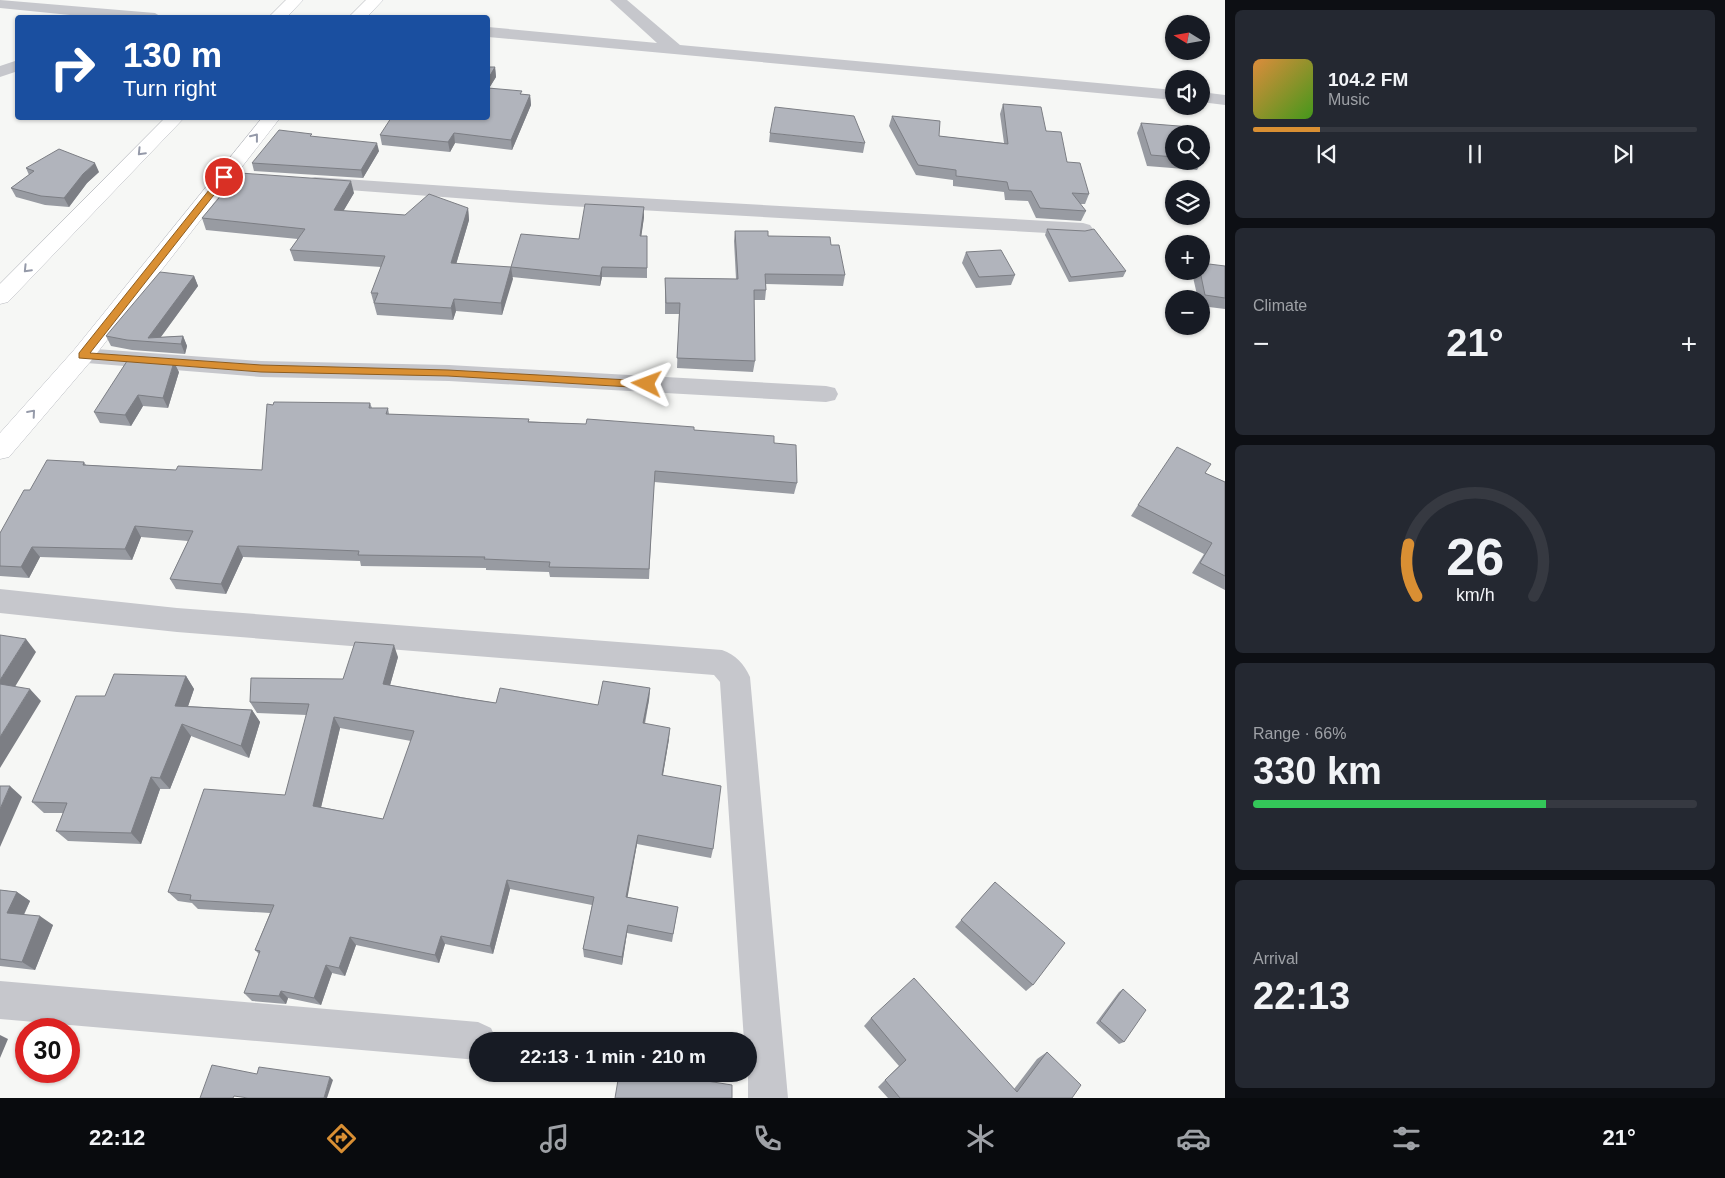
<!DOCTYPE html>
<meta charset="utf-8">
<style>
body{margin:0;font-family:Helvetica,sans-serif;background:#242831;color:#f1f3f6;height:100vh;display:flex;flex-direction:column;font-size:19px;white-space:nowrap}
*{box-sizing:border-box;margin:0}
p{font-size:16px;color:#9ea1a6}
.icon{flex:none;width:28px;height:28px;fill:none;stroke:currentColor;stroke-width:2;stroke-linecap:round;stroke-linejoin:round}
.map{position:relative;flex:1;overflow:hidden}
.details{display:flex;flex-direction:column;gap:10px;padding:10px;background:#0d0f14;width:500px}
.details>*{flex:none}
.hud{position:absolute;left:15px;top:15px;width:475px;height:105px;border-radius:5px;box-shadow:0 1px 4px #0004;background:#1a4fa0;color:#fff;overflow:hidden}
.needle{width:32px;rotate:281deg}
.controls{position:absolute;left:1165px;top:15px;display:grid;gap:10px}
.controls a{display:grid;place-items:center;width:45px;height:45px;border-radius:50%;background:#171b24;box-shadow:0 1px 4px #0004;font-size:25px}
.speed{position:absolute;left:15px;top:1018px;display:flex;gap:10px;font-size:25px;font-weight:700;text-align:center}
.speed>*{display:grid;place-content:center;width:65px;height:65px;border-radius:50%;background:#171b24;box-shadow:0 1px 4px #0004;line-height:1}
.speed .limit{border:8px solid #d22;background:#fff;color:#111}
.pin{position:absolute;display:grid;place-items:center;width:42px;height:42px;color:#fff;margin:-21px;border:2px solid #fff;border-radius:50%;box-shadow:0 1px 5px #0007}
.me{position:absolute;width:55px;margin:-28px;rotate:273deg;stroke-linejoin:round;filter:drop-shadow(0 0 4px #0008)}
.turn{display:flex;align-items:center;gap:18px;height:105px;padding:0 25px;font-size:22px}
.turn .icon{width:65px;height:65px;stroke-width:2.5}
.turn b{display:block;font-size:35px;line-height:42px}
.big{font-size:38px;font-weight:600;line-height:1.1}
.details .card{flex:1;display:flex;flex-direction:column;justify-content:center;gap:8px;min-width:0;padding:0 18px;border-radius:8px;background:#242831}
.details .dial{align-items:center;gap:0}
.dial svg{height:130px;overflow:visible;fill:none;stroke:#363941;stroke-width:7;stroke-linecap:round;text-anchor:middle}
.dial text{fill:#f1f3f6;stroke:none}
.song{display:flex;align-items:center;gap:15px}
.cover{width:60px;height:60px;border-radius:8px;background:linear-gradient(135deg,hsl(30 70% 55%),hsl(100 70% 35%))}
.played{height:5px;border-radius:2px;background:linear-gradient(90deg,#d98f33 15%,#363941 15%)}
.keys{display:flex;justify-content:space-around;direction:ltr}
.heat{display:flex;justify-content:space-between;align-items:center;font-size:28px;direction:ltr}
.charge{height:8px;border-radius:4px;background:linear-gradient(90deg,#34c759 66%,#363941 0)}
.trip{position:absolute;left:469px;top:1032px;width:288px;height:50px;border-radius:25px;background:#171b24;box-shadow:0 1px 4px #0004;font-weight:600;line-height:50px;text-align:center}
.menu{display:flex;height:80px;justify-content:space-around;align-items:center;background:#090b0e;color:#9ea1a6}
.menu .icon{width:35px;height:35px}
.menu .current{color:#d98f33}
.menu b{font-size:22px;color:#f1f3f6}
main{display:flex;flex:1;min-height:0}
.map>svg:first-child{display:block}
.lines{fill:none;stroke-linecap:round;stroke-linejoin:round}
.secondary-casing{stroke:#b8bac0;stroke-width:1}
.street{fill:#c6c7cc;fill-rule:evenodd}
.secondary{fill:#fff;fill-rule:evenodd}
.wall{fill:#989ba2;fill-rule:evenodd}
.shaded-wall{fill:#7c7e84}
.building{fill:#b1b4bc;stroke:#7c7e84;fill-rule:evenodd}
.oneway{stroke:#959aa9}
.route{fill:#d98f33;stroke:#8d5d21}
</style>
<main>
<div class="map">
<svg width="1225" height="1098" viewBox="0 0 1225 1098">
<rect width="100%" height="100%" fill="#f6f7f5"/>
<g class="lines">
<defs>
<path id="secondary" d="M286,0h17l-17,18h-18z
M366,0h17l-17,18h-18z
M165,118h19l-176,184 -8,2v-20z
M262,118h18l-190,244 -81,95 -9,2v-26l74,-83z"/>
</defs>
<use href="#secondary" class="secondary-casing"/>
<path class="street" d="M0,0l155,13 8,5h-63l-100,-10z
M610,0h17l53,45 494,45v10l-686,-63v-10l169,16z
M18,60v11l-18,6v-11z
M1201,92l24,3v10l-24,-3z
M315,177l235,16 533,30 7,2 3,4 -3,4 -7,2 -533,-30 -242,-18 -3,-4 3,-4z
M82,348l179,13 188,4 377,21 9,2 3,6 -3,6 -9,2 -377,-21 -188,-4 -187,-15 -4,-6 4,-6z
M0,589l177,19 545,42c14,5 22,14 28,27l38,421h-40v-57h-4l-24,-359 -6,-7 -537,-43 -177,-19z
M0,981l478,41 13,6 6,13h-19v19l-478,-41z"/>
<use href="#secondary" class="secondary"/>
</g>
<path class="wall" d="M488,67h7l1,10 -7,11 33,6 8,1 1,10 -19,45 -57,-7 -5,9 -68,-7 -2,-10z
M1003,104l43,27 43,63 -4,10h-5l6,7 -5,10 -45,-3 -8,-17 -23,-1 -1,-8 -51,-6v-6l-37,-5 -27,-49 3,-10 47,20 65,7 -4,-29z
M1141,123l33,11v27h27v-5l2,4 -6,10 -50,-4 -10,-33z
M770,133l95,10 -2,10 -94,-11z
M313,137l66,14 -16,27 -109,-7 -2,-8z
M26,168l73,4 -12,11 -18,24 -24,-2 -29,-8 -5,-9 18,-13z
M354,193l-11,18 62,4 63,-7 1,12 -13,44 55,3 68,-28 65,-22 -3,19 6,32v10l-45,-1 -2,9 -88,-9 -10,38 -46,-4 -3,9 -76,-5 -6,-22 10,-26 -87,-6 -4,-11 8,-11 -92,-9 -4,-12z
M1047,229l79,42 -3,6 -54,5 -24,-47z
M735,231l33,5 63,9 14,30 -2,11 -77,-2v6l-1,10h-11l1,61 -2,11 -76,-4 2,-54h-14v-36l71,1 -2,-38z
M966,252l49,23 -4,10 -35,3 -14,-25z
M1225,266v43l-24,-3v-7h-3l-6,-26 1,-2h8z
M194,276l4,10 -37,51 22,-1 4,10 -2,8 -53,-4 -21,-4 -5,-10z
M179,372l-11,36 -25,-2 -12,20 -31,-3 -6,-11z
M370,403l2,5h16l1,6 305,16 80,13 23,40 -3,11 -140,-12 -5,97 -99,-2 -1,-5 -63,-2v-2l-125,-2 -1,-5 -117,-4 -17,37 -50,-5 -6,-10 18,-38 -47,-4 -9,23 -92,-3 -11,21 -29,-2v-43l30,-43 54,-28 2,3 90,5h86l11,-65z
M1205,473l20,9v108l-33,-17 12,-19 -73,-38 7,-11z
M398,657l-8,28 106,18 102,2 52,-17 -1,12 -4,24 24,15 -6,36 50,74 -2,9 -74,-14 -10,53 51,10 -6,35 -45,-9 -5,32 -38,-8 -1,-8 9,-44 -82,-16 -17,65 -48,-10 -6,19 -83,-18 -11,31 -13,-3 -11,32 -33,-7 -2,6 -34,-3 -8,-8 15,-39 -4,-4 15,-37 -72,-4 -6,-6 -14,-2 -10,-9 117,-97 22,-80 -50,-2 -7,-11 93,-23zM340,728l71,13 -28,78 -62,-12z
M186,676l8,13 -6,17 64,4 8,12 -11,36 -58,-22 -21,53h-10l-19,55 -73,-3 -12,-10 7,-18h-19l-12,-11 73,-106z
M995,882l38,103 -7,6 -71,-64z
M0,890l17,2 13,9 -6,14 29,10 -18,45 -35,-4v1z
M1123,989l1,53 -5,2 -23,-21 23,-31z
M871,1018l143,71 23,-30 10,-7 25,46h-184l-10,-11 21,-21 -35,-40z"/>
<path class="shaded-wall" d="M495,67l1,10 -8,13v-11z
M530,95l1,10 -19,45 -1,-10z
M454,133l1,10 -5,9 -2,-10z
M377,143l2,8 -16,27 -2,-8z
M95,163l4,9 -12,11 -18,24 -5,-9 19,-24z
M351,181l3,12 -17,29 -3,-12z
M644,207v10l-4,29v-10z
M468,208l1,12 -16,55 -2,-12z
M511,267l2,12 -11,36 -1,-12z
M602,267v10l-2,9v-10z
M194,276l4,10 -41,56 -9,-4z
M454,299l2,12 -3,9 -2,-12z
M183,336l4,10 -2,8 -4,-10z
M174,362l5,10 -11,36 -5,-10z
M138,395l5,11 -12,20 -6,-11z
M135,526l6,11 -9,23 -7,-11z
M238,546l5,11 -17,37 -5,-10z
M32,547l8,10 -11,21 -8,-11z
M26,639l10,13 -26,43 -10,-10v-5z
M394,645l4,12 -11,39 -4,-12z
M186,676l8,13 -10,29 -9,-12z
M650,688l-1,12 -7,34 1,-11z
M30,689l11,12 -41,67v-31z
M252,710l8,12 -11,36 -8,-12z
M334,717l6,11 -21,88 -6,-10z
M182,724l9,12 -21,53 -10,-11z
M670,728l-1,11 -8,47 1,-11z
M151,777l9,12 -19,55 -10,-11z
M10,786l12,11 -22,50v-38z
M638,835l-1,9 -11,62v-9z
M507,880l3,9 -17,65 -3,-8z
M17,892l13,9 -10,21 -13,-9z
M40,916l13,9 -18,45 -13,-8z
M628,925l-1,8 -5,32v-8z
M441,936l4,8 -6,19 -4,-8z
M350,937l6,8 -11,31 -6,-8z
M326,965l6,8 -11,32 -7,-7z
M281,991l7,7 -2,6 -7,-8z
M0,1035l8,4 -8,19z
M330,1077l3,3 -6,18h-3z"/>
<path class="building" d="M488,67h7l-7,12z
M488,88l34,3 -2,3 10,1 -19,45 -57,-7 -6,9 -68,-7 11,-17h97z
M1003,104l38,3 5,24 15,1 6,30 13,1 9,31 -17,-1 14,18 -46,-3 -9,-17 -22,-1 -2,-8 -51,-6v-6l-38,-5 -26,-49 48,5 -1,15 69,8z
M775,107l79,9 11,27 -95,-10z
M1141,123l50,4 2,7h-19v23l-23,-2z
M279,130l33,4 -2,2 67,7 -16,27 -109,-7z
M59,149l36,14 -12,11 -19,24 -23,-2 -30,-8 23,-17 -8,-3z
M240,173l111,8 -17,29 71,5 24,-21 39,14 -17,55 60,4 -10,36 -47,-4 -3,9 -77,-5 4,-10h-7l14,-37 -95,-6 15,-21 -103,-11z
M585,204l59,3 -4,29h7v32l-45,-1 -2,9 -89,-9 10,-33 58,5z
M1047,229l38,2 9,-2 32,42 -55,6z
M735,231h33v5l62,1 1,8h8l6,30 -80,-1 1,16h-12l1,71 -78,-3 3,-55h-14l-1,-25 73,1z
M1001,250l14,25 -36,2 -13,-25z
M1201,263l24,3v32l-20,-3 -5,-24h1z
M160,272l34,4 -46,62 35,-2 -2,8 -54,-4 -21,-4z
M129,358l45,4 -11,36 -25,-3 -13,20 -31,-3z
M274,402l96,1 -1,5h19l-2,6 143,5 -1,3 58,2 1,-5 107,8v3l80,6v7l22,2 1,38 -142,-12 -6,98 -100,-2 1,-5 -66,-3 1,-2 -127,-2 1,-4 -121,-5 -17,38 -51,-5 23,-48 -58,-5 -10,23 -93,-2 -11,20 -21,-1v-33l24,-43h6l17,-30 37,2 -1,3 93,5 2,-4 84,4 5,-66 6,1z
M1177,447l34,17 -6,9 20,9v94l-25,-13 12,-20 -74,-38z
M0,635l26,4 -26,41z
M355,642l39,3 -11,39 80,14 33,5 4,-15 98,17 5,-24 47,7 -7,35 27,5 -8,47 59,11 -8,63 -75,-14 -12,62 52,10 -5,27 -45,-9 -6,32 -39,-8 11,-52 -87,-17 -17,66 -49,-10 -6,19 -85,-18 -11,31 -13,-3 -12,33 -33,-7 -2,5 -35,-3 16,-42 -5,-1 19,-45 -84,-5 1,-5 -23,-3 36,-103 81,6 24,-91 -59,-2 1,-24 92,1zM334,717l80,14 -31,88 -70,-13z
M114,674l72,2 -11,30 77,4 -11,36 -59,-22 -22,54 -9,-1 -20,56 -75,-2 11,-28 -35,-1 44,-106h29z
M0,684l30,5 -30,48z
M0,786h10l-10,23z
M995,882l70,61 -32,42 -72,-65z
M0,890l17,2 -10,21 33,3 -18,46 -22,-3z
M914,978l103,114 30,-40 34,33 -9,13h-172l-15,-18 21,-20 -35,-42z
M1123,989l23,21 -22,32 -24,-21z
M212,1065l45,9 2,-7 71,10 -6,21h-76l-14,-2 -1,2h-33z
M619,1074h44l69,11v13h-117z"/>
<defs><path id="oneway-chevron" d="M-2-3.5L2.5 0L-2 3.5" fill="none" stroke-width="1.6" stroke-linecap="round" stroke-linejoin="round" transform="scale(1.25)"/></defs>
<g class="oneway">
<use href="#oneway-chevron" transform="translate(255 137) rotate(-52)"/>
<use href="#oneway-chevron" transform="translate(141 152) rotate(134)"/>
<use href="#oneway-chevron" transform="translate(27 269) rotate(134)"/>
<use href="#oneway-chevron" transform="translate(32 413) rotate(-49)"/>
</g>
<path class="route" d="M221,175l7,2 -138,176 171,12 187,5 199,11 5,3 -5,4 -199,-12 -187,-4 -182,-14v-5z"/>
</svg>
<div class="controls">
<a><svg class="needle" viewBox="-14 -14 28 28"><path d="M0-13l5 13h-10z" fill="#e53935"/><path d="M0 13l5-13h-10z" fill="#9ea1a6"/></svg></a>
<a><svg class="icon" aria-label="sound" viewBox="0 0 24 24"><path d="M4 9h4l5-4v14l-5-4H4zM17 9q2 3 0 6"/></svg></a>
<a><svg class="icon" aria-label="search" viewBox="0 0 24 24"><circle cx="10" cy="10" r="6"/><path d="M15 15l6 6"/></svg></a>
<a><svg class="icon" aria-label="layers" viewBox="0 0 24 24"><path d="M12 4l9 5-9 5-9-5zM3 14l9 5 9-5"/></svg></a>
<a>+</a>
<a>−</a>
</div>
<div class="speed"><div class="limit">30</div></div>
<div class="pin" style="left:224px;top:177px;background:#d93025"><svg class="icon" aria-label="arrive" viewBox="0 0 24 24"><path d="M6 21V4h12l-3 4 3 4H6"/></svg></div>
<svg class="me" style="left:647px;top:384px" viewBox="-20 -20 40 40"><path d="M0-17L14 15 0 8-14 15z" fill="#d98f33" stroke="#fff" stroke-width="4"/></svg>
<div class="trip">22:13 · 1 min · 210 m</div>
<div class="hud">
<div class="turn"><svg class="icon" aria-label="right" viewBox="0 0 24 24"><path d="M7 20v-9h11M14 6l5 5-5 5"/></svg><div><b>130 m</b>Turn right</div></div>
</div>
</div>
<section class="details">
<div class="card">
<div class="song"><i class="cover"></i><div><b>104.2 FM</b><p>Music</p></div></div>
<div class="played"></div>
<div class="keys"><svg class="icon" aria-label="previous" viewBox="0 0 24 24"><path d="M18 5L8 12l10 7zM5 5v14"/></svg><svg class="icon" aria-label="pause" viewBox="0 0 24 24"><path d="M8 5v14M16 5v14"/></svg><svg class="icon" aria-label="next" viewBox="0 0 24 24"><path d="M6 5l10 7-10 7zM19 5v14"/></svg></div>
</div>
<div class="card"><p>Climate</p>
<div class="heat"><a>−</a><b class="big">21°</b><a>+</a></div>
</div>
<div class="card dial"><svg viewBox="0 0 100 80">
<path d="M14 69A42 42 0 1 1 86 69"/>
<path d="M14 69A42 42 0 0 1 9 37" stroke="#d98f33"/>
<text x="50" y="56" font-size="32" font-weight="700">26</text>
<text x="50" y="72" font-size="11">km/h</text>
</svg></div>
<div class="card"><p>Range · 66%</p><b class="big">330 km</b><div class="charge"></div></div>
<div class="card"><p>Arrival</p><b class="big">22:13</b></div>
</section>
</main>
<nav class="menu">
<b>22:12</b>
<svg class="icon current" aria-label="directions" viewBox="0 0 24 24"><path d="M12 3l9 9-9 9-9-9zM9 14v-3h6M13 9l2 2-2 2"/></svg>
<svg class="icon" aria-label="music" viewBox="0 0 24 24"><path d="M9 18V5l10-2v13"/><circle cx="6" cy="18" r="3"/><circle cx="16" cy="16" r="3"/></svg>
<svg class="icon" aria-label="phone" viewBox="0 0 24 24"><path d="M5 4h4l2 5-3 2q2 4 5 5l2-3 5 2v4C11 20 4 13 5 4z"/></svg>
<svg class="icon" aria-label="climate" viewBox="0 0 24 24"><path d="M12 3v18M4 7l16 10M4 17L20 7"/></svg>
<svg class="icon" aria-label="car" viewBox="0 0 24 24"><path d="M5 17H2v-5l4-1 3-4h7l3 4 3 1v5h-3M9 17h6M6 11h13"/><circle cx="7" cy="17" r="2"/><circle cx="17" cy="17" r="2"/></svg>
<svg class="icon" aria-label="filters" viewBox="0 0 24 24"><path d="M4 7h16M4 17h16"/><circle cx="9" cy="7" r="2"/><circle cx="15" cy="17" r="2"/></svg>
<b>21°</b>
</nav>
